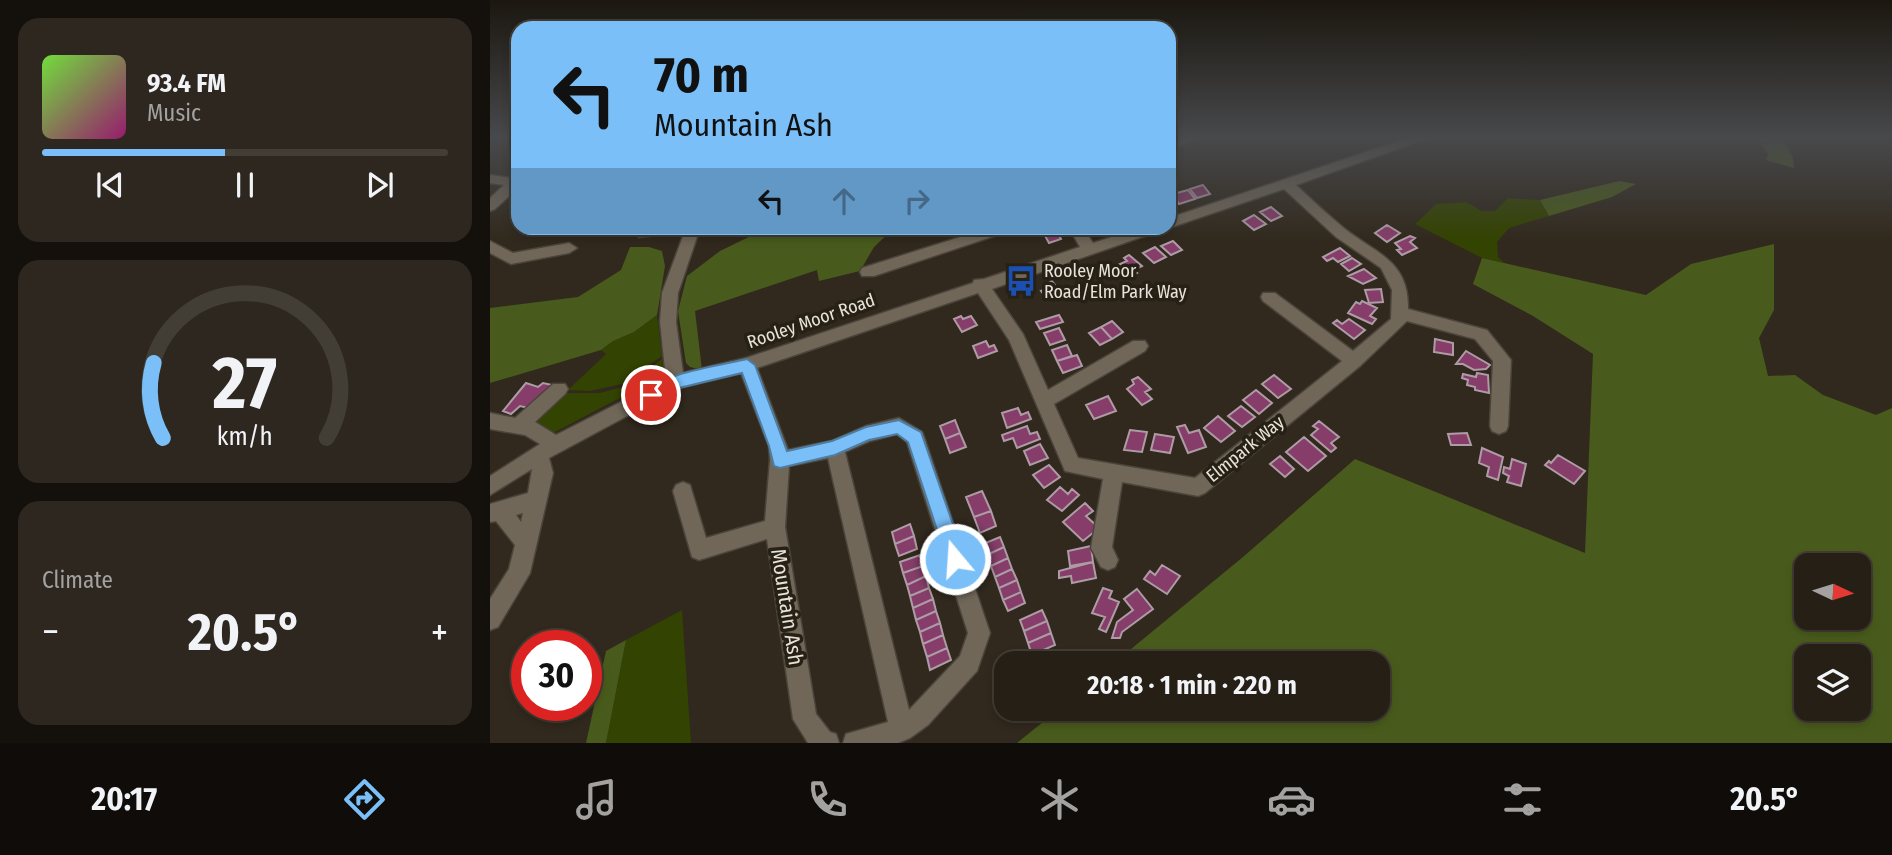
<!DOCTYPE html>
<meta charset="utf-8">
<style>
body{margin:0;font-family:"Fira Sans Condensed",sans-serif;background:#2d271f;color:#f1f3f6;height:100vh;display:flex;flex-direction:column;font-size:26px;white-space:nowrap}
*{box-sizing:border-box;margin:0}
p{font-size:23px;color:#a3a2a1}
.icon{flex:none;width:38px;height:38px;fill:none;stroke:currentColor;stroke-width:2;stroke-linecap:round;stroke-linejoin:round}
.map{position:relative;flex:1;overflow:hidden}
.side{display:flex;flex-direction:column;gap:18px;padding:18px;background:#14110c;width:490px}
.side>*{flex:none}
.hud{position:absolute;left:21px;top:21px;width:665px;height:214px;border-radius:21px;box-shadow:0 4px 10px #0003,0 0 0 2px #423d35;background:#7abff8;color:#111;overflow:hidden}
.needle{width:46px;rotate:94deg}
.tools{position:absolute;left:1304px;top:553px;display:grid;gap:14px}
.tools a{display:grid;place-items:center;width:77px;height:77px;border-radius:14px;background:#251f16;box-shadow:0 4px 10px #0003,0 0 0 2px #423d35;font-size:35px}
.speed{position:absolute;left:21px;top:630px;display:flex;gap:14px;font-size:35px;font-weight:700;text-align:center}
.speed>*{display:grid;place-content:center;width:91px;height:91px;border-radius:50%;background:#251f16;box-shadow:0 4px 10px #0003,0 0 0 2px #423d35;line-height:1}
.speed .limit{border:10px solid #d22;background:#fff;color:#111}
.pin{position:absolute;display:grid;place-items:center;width:60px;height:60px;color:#fff;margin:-30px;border:4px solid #fff;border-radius:50%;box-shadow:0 2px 7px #0007}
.me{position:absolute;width:77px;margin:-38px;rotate:342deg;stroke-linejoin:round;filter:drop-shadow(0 0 5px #0008)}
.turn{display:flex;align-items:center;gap:24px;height:147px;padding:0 28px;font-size:32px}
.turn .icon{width:91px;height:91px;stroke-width:2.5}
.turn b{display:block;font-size:49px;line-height:60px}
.lanes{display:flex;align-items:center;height:66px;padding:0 28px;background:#0003;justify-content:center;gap:35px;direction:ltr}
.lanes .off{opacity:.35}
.big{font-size:52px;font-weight:700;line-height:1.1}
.side .widget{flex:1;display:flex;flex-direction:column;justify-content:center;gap:10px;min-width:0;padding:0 24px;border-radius:21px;background:#2d271f}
.side .dial{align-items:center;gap:0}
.dial svg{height:182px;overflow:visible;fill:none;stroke:#423d35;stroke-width:7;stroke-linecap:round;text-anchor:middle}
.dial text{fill:#f1f3f6;stroke:none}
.song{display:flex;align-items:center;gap:21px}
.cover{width:84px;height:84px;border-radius:10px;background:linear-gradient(135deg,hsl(100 70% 55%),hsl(320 70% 35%))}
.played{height:7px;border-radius:4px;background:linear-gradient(90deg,#7abff8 45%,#423d35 45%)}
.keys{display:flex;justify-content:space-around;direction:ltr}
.heat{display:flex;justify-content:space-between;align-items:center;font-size:38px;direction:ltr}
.trip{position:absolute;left:504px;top:651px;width:396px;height:70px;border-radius:21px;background:#251f16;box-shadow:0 4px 10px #0003,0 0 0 2px #423d35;font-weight:700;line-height:70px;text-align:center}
.dock{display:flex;height:112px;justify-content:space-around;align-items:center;background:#0f0c09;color:#a3a2a1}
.dock .icon{width:49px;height:49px}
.dock .active{color:#7abff8}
.dock b{font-size:32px;color:#f1f3f6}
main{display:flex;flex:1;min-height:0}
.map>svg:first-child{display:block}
.green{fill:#334301}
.forest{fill:#495b1c;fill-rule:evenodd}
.building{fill:#863d69;stroke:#ad9ca5;stroke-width:2}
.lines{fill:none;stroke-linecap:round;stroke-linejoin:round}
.minor-casing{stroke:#4a443a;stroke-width:3}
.minor{fill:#706759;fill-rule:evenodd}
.route{fill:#7abff8;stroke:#4f7ca1;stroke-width:2}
.labels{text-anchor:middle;stroke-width:7;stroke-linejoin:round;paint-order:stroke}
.poi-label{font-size:18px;fill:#e7e2da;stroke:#272014;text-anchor:start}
.street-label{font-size:18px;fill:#e7e2da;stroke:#272014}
.near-street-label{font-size:21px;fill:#e7e2da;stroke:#272014}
</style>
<main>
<section class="side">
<div class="widget">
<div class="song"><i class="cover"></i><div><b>93.4 FM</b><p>Music</p></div></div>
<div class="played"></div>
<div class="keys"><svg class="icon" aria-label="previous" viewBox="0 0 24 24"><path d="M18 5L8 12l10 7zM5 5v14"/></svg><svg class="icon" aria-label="pause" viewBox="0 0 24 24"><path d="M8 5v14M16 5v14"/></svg><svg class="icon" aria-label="next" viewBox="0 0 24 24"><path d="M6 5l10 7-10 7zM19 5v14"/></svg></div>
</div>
<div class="widget dial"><svg viewBox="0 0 100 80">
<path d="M14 69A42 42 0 1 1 86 69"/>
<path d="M14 69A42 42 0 0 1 10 36" stroke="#7abff8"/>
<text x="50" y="56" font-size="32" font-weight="700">27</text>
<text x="50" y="72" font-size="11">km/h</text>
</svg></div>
<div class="widget"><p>Climate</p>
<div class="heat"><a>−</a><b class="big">20.5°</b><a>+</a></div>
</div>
</section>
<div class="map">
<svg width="1402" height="743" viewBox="0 0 1402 743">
<rect width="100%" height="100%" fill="#31291d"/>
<path class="green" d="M1018,198l32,2 9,16 -40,12 -12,14 1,15 6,6 -22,-5 -67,-34 21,-20 30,-2 16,9h13z
M167,315l5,41 -40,28 -32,7 -22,-1 38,-36 -5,-4 12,-9 21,-9z
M172,359c2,12 2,20 -9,28l-22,-3z
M136,386l20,3 -30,11 -63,33 -19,-13 31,-27h35z
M192,610l9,133h-85l20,-103z"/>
<path class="forest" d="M1266,137h26l11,21 1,10 -28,-8 2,-6z
M1129,181l17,3 -24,13 -63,19 -9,-16z
M277,228h127l-20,19 -14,24 -41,10 -2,-11 -122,41 7,59 -12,-3 -4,-4 -8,-52 9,-35 33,-25z
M1284,244v66l-15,28 9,38 27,-1 28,20 53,20 16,-7v335h-875l42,-34h318v-46h-263l129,-106 112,-98 230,94 8,-199 -60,-38 -60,-32 9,-26 164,37 45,-31zM1368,565v53h-52v-53zM1368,656v53h-52v-53z
M140,247h19l13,4 3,15 -8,49 -23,17 -21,9 -12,9 -111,33v-75l88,-11 43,-27z
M136,640l-20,103h-20l20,-92z"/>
<path class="building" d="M713,185l7,9 -13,4 -7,-9z
M698,190l7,9 -16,5 -6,-10z
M781,207l11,9 -11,5 -11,-9z
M764,215l12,9 -12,6 -11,-9z
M897,225l13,8 -13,9 -12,-9z
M567,231l4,8 -12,4 -5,-9z
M920,236l5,2 -5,4 7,6 -15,7 -5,-5 4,-1 -6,-6z
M683,241l9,9 -11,5 -10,-9z
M665,247l11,10 -12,6 -11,-10z
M850,248l10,8 -12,6 -5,-4 -6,3 -4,-4z
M639,255l13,11 -8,4 3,3 -5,2 -12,-11 7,-3 -3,-3z
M862,258l9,6 -12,7 -8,-7z
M874,269l12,9 -13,6 -15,-8z
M562,281l10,13 -14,6 -7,-9 7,-3 -3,-3z
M891,289l2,13 -14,1 -4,-13z
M872,301l15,7 -7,8 6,3 -4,5 -24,-11 8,-11 4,2z
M569,315l4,7 -23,7 -4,-7z
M471,316l2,3 8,-3 6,9 -15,7 -8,-13z
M859,319l16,11 -11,9 -21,-16 4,-3 5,4z
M622,321l11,11 -11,7 -11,-12z
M611,327l11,12 -12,6 -11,-12z
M569,328l6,12 -15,5 -6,-12z
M945,339l18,4v12l-19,-3z
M496,341l3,6 5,-2 3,6 -19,7 -5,-12z
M577,345l5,11 -15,5 -5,-11z
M976,351l24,14 -4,4 -12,1 -11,-6h-7z
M587,355l5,11 -19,7 -6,-12z
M987,373l11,2 1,18 -14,-3v-3l-8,-2 1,-5 -6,-2 1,-4 13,3z
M784,375l17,14 -13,9 -16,-14z
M648,377l13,12 -6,3 7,7 -10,6 -15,-16 7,-5 -2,-4z
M36,383l12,4 5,-4 14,3 -24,23 -13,-3 -9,8 -8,-3z
M766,390l16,13 -13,11 -16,-14z
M618,396l8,15 -22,8 -8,-14z
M751,406l14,11 -13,10 -14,-11z
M528,408l3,7 7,-3 3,7 -24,9 -5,-15z
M728,416l17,15 -14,11 -17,-14z
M465,420l5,13 -15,6 -5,-13z
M829,421l20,16 -8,6 5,5 -5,4 -20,-17 7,-6 -5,-3z
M695,425l4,8 10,-3 7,17 -18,6 -11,-26z
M537,426l3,8 7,-2 3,7 -23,9 -4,-10 -9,3 -2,-6z
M640,430l17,2 -5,20 -18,-2z
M470,433l6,14 -16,6 -5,-14z
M977,433l4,12h-20l-3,-11z
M665,434l19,3 -4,16 -19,-3z
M814,437l22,19 -18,15 -22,-19z
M550,444l8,14 -18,7 -6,-14z
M992,448l21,9 -5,23 -11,-4 2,-9 -10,-4z
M1068,455l27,16 -11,13 -29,-19 4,-4 2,2z
M790,456l14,13 -9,8 -15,-13z
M1022,459l14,5 -5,22 -14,-4 2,-6 -6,-3 1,-6 6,2z
M559,465l11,12 -16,11 -11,-13z
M570,487l8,7 4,-5 7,6 -17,16 -15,-11z
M492,491l9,20 -17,6 -8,-20z
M595,503l8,8 -7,5 13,12 -16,13 -20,-19z
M501,511l5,15 -16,7 -6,-16z
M420,524l4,12 -19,8 -3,-12z
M424,536l3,13 -18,7 -4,-12z
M510,537l4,10 -17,8 -4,-11z
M601,546l2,16 -23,4 -2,-15z
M514,547l4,11 -17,8 -4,-11z
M430,555l3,11 -20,7 -3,-11z
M518,558l4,11 -17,8 -4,-11z
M603,562l3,16 -24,5 -1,-7 -12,2v-7z
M672,565l18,11 -13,18 -23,-15 6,-8 5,4z
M433,566l3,10 -19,9 -4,-12z
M522,569l5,11 -18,8 -4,-11z
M436,576l3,12 -19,8 -3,-11z
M527,580l4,12 -18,8 -4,-12z
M439,588l4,11 -20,9 -3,-12z
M613,588l9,3 -3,7 10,4 -13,30 -7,-3 6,-12 -13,-4z
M647,589l16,20 -31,23 -2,6h-8l5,-16 16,-12 -9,-11z
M531,592l4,11 -17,8 -5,-11z
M443,599l3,12 -20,9 -3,-12z
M552,610l5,11 -23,10 -4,-11z
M446,611l4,12 -20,9 -4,-12z
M557,621l4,12 -23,10 -4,-12z
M450,623l3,12 -20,9 -3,-12z
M561,633l4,12 -23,10 -4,-12z
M453,635l4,13 -20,9 -4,-13z
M457,648l4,12 -21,10 -3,-13z"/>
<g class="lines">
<defs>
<path id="minor" d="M690,137h20l-31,13v-9z
M921,137h20l-135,48c16,15 32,30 49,44 32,25 64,32 63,80l79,21 24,30 -3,66 -2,5 -7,3 -7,-3 -2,-5 3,-65 -18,-22 -68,-18 -47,45 -155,127 -7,3 -76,-14 -10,65 6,13 -3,7 -7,3 -7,-3 -10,-19 12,-69 -38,-8 -56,-131 -31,-47 -221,75 31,82 44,-9 34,-15 33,-8 23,14 2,5 66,196 -13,38 -49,54 -18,13 -12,5h-55l3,-9 42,-12 -60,-264 -39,8 -4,61 31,187 14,18 6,2 3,9h-31l-15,-24 -26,-180 -68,21 -7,-3 -19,-66 3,-6 7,-3 7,3 16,53 59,-17 5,-61 -1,-14 -28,-73 -62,15 -130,70 4,15 -23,100 -32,54 -8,3v-31l19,-30 6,-24 -19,-24 -6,1v-18l38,-11 4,-24 -42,26v-19l50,-32 -15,-9 -35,-6v-16l25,5 38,-34h12l3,5 -3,5 -30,28 21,13 110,-56 -6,-57 2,-29 24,-65h14l-22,65 -2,29 7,51 63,-15 227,-75 1,-3 10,-1 96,-32 -11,-19h14l10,15 47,-15h21l-2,3 -167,58 31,45 25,56 85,-49h12l3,5 -3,5 -91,53 24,54 117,20 147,-117 -79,-60 -2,-4 2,-4h12l78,58 38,-32 1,-29 -11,-22 -45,-31 -52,-48 -115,39v-10zM407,434l10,8 61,191 -8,23 -51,54 -64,-258 25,-11zM33,513l-2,9 -5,-7z
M0,175l28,4v9l-23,21 -5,2v-13l14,-13 -14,-2z
M157,228h33l-7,5 -34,4 -2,-4 2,-4z
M499,228h22l-2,3 -135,45h-12l-2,-4 2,-4z
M0,241l23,12 56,-10 8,5 -8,5 -58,11 -21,-11z"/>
</defs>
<use href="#minor" class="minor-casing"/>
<use href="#minor" class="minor"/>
</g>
<linearGradient id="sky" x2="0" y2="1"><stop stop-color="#1b1710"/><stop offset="0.57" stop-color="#48494c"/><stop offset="1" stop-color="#48494c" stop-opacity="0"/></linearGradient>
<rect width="1402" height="241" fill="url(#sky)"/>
<path class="route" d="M257,359l8,6 32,86 45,-10 34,-14 33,-7 22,12 44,127 -3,7 -7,2 -6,-2 -41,-124 -11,-8 -28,6 -34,15 -55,13 -6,-2 -5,-20 -27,-73 -63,15 -28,13 -6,-2 -2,-4c12,-21 80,-30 104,-36z"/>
<defs>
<symbol id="bus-bare" viewBox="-9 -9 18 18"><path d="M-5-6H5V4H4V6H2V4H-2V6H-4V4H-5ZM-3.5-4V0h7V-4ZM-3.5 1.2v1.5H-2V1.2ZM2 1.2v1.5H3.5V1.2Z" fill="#1a4fb4" stroke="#272014" stroke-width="2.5" paint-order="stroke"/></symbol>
</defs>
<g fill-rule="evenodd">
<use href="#bus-bare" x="509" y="259" width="44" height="44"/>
</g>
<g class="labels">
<g class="poi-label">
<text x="554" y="277">Rooley Moor<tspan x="554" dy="21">Road/Elm Park Way</tspan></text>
</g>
<g class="street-label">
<text transform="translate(321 321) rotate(-19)" y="6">Rooley Moor Road</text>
<text transform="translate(755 449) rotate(-39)" y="6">Elmpark Way</text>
</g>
<g class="near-street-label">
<text transform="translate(297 607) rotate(81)" y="7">Mountain Ash</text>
</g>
</g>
</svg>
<div class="tools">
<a><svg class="needle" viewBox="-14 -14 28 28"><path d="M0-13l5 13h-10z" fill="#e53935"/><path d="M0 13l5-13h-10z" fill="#a3a2a1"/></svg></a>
<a><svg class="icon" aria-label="layers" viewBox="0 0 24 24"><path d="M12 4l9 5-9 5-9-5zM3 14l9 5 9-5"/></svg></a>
</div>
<div class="speed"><div class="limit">30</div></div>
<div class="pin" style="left:161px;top:395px;background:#d93025"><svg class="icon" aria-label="arrive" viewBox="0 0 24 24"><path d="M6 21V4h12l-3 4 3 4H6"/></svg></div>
<svg class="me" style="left:465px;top:559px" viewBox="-20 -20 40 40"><circle r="17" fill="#7abff8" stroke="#fff" stroke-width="3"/><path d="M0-11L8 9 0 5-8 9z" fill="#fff"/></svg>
<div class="trip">20:18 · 1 min · 220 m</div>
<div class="hud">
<div class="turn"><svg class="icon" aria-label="left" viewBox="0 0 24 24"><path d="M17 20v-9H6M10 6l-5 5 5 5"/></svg><div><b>70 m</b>Mountain Ash</div></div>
<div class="lanes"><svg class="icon" aria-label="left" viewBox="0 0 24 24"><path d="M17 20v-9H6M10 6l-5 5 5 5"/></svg><svg class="icon off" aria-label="ahead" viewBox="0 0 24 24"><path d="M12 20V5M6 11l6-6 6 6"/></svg><svg class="icon off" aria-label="right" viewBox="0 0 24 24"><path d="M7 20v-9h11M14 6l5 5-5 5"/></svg></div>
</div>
</div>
</main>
<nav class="dock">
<b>20:17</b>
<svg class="icon active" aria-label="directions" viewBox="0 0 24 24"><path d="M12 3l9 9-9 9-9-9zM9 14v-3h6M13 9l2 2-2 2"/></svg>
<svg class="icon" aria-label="music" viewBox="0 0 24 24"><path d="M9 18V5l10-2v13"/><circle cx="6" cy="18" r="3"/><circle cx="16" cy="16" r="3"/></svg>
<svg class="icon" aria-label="phone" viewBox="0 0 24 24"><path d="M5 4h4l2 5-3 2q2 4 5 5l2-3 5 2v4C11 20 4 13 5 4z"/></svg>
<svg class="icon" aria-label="climate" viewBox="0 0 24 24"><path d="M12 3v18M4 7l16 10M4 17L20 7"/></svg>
<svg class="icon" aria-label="car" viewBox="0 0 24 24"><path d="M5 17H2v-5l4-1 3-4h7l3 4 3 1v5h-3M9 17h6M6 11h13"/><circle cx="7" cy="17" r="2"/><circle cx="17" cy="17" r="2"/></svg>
<svg class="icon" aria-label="filters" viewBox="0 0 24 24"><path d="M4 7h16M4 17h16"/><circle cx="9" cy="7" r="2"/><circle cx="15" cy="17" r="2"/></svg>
<b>20.5°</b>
</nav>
